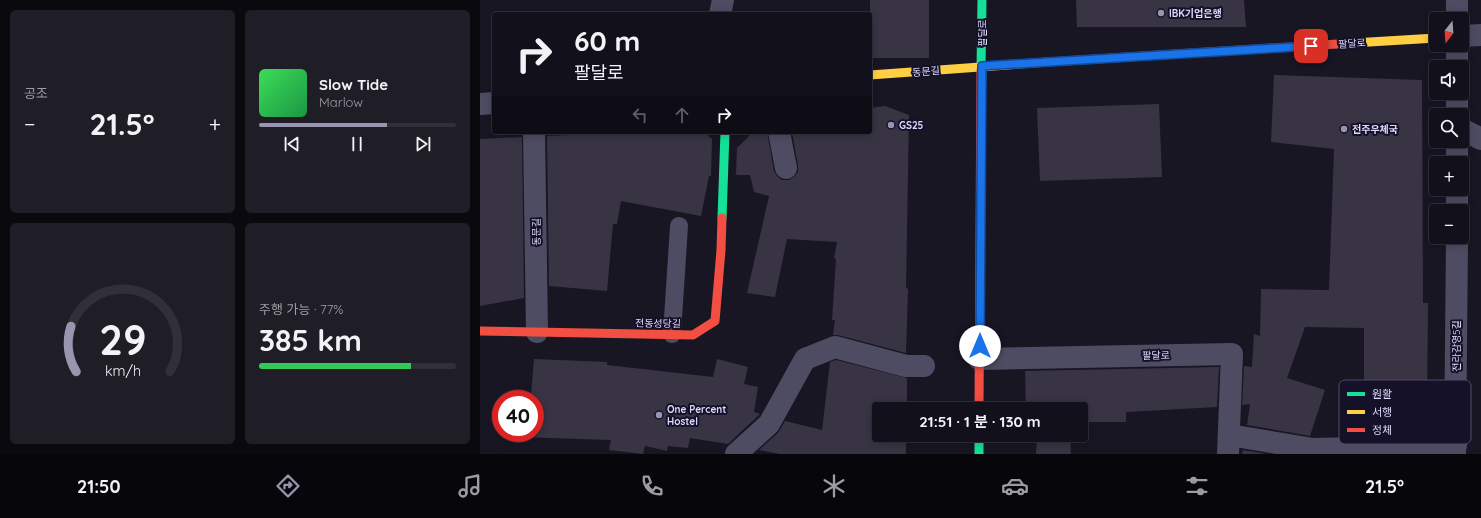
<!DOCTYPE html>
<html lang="ko">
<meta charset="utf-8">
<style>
body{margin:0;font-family:Quicksand,"Noto Sans KR",sans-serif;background:#1f1e27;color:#f1f3f6;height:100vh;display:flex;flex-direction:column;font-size:15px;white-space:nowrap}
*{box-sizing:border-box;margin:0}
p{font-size:13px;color:#9c9da2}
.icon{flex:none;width:22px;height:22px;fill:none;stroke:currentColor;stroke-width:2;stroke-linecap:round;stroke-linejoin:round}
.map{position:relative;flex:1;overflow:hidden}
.panel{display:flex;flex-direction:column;gap:10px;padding:10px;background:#0a090e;width:480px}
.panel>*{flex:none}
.hud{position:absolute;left:12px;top:12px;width:380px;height:122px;border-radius:4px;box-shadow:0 2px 10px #0003,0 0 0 1px #313039;background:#12101a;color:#f1f3f6;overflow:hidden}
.needle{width:26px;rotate:197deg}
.fabs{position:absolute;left:949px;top:12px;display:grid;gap:8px}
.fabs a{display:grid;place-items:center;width:40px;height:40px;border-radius:4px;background:#12101a;box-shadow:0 2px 10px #0003,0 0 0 1px #313039;font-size:20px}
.speed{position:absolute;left:12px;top:390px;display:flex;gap:8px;font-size:20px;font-weight:700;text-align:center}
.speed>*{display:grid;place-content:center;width:52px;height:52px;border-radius:50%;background:#12101a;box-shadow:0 2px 10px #0003,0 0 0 1px #313039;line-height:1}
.speed .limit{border:6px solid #d22;background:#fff;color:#111}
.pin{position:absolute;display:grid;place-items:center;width:34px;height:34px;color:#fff;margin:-17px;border-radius:8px;box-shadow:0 2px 6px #0006}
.me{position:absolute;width:44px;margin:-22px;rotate:0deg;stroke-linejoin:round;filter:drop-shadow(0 0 3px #0008)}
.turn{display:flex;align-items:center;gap:14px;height:84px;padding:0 16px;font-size:18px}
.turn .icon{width:52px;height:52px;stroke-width:2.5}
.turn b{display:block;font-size:28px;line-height:34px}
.lanes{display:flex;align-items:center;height:38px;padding:0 16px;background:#0003;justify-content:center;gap:20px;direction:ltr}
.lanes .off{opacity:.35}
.big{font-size:30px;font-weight:700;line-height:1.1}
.panel .card{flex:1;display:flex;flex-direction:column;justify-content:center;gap:6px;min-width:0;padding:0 14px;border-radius:6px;background:#1f1e27}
.panel .dial{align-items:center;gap:0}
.dial svg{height:104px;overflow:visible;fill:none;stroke:#313039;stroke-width:7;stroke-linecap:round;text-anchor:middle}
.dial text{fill:#f1f3f6;stroke:none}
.song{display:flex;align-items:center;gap:12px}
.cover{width:48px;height:48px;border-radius:6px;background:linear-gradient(135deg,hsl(130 70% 55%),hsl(140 70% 35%))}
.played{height:4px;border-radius:2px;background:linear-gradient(90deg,#9995b1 65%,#313039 65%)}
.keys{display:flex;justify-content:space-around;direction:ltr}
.heat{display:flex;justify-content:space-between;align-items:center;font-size:22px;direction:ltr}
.charge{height:6px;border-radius:3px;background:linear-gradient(90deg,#34c759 77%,#313039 0)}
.panel .tiles{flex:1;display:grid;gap:10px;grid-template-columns:repeat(2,1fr)}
.trip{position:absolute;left:392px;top:402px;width:216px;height:40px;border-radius:4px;background:#12101a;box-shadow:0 2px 10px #0003,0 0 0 1px #313039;font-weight:700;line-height:40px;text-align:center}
.menu{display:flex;height:64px;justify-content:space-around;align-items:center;background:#07060a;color:#9c9da2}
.menu .icon{width:28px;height:28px}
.menu .current{color:#9995b1}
.menu b{font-size:18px;color:#f1f3f6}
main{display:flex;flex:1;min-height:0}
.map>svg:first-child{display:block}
.building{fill:#383444}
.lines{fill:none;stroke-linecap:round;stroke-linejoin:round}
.lane{stroke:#4d4c63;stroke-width:18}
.street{stroke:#4d4c63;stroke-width:22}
.fast{stroke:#16e098;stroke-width:9}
.slow{stroke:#ffcf43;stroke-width:9}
.jam{stroke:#f24e42;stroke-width:9}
.route-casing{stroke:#114b97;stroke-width:10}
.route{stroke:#1a73e8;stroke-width:7}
.poi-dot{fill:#9995b1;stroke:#151128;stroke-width:1.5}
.labels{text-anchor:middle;stroke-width:4;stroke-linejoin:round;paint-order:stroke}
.poi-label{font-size:10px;font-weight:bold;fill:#dedafd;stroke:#151128;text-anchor:start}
.street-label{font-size:10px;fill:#dedafd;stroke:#151128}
.key{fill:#151128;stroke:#514d68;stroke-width:1}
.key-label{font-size:11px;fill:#dedafd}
</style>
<main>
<section class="panel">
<div class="tiles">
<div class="card"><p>공조</p>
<div class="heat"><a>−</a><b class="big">21.5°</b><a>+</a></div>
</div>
<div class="card">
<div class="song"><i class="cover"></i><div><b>Slow Tide</b><p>Marlow</p></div></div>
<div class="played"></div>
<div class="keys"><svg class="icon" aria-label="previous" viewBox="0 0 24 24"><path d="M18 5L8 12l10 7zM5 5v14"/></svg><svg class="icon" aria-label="pause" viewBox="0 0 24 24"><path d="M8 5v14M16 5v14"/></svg><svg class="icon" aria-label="next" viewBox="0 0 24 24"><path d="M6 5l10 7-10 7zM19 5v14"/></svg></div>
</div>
<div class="card dial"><svg viewBox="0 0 100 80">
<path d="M14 69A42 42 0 1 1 86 69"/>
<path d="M14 69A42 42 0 0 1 10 34" stroke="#9995b1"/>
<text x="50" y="56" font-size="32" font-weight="700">29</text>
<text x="50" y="72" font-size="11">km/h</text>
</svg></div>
<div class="card"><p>주행 가능 · 77%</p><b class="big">385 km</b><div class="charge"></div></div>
</div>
</section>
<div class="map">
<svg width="1001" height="454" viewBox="0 0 1001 454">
<rect width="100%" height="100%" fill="#181623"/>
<path class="building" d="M390,0h59v58h-59z
M596,0h168l2,27h-169z
M794,75l148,5 1,223h5l-1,97h3v34l-66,1v-107l-59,-1 -18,51 38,12 -15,46 -63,-11 3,-21 -8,1 2,-39 8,1 2,-33 6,2 1,-47 68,1 5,-141 -63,-7z
M679,104l3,73 -122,4 -3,-73z
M405,106l24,9 -3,173 2,1 -2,64 -68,-18h-5l2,-15h-3l4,-61 -2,-1 3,-16 -50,-3 -12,58 -28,-4 22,-97 -15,-4 -4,-17h-14l1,-27 16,-16h14l7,39 3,5 5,4h7l5,-3 4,-5v-6l-6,-34h78v-24z
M167,132h56l9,7 -1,37h-2l-8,40 -80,-15 -4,23h-4l-6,67 -58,-5 -2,-150z
M42,137l2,161 -44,8v-167z
M54,359l73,3v3l106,12 4,-18 31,8 -4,17 14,3 -4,25 6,2 -32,30 -38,-6 -2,10 -20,-2 -1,5 -22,-5 -2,8 -34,-4 2,-10 -92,-3v-4h16v-34h-14l1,-4h9z
M356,360l71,18v31h-28v26h27v19h-126l-21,-4 19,-17 7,-12 37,9 8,-68z
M739,367l-2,40 -91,5v10h-45v-13h-55l-1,-38z
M557,435h33l1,19h-35z
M763,450l24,4h-25z"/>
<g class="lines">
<path class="lane" d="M192,334l7,-108"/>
<path class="street" d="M240,14l3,-14
M977,19v-19
M982,36l19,-1
M977,45v22
M977,93v22
M0,104l14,-1
M982,129l19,10
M54,132l3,200
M299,132l7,36
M977,163v-22
M977,211v-22
M499,359l253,-5 -4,100
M749,435l84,14 143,-3
M256,454l33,-30 36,-65 30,-12 71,19h18
M975,454l2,-217"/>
<path class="fast" d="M501,70l1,-70
M242,218l3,-86
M499,435v19"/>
<path class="slow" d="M873,43l83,-5
M390,75l178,-13"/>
<path class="jam" d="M568,62l305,-19
M0,331l213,4 22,-14 6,-71 1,-32
M499,409l2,-339"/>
</g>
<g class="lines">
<defs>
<path id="route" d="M500,346l2,-280 329,-20"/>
</defs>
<use href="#route" class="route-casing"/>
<use href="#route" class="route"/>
</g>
<g class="poi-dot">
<circle cx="681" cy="13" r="4"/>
<circle cx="411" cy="125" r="4"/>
<circle cx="864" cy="129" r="4"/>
<circle cx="179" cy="415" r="4"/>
</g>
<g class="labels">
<g class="poi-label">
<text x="689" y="17">IBK기업은행</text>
<text x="419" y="129">GS25</text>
<text x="872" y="133">전주우체국</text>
<text x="187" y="413">One Percent<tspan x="187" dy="12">Hostel</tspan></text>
</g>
<g class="street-label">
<text transform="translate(502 33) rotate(-90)" y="4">팔달로</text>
<text transform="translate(872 43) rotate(-4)" y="4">팔달로</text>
<text transform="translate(446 71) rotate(-5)" y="4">동문길</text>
<text transform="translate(56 232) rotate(-91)" y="4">동문길</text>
<text transform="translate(178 323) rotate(1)" y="4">전동성당길</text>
<text transform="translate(976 346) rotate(-90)" y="4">전라감영5길</text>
<text transform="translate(676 355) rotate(-1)" y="4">팔달로</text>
</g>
</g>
<rect x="859" y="380" width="132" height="64" rx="6" class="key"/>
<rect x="867" y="392" width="18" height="4" fill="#16e098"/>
<rect x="867" y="410" width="18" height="4" fill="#ffcf43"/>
<rect x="867" y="428" width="18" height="4" fill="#f24e42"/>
<g class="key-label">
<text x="892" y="398">원활</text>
<text x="892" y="416">서행</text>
<text x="892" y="434">정체</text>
</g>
</svg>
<div class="fabs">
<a><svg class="needle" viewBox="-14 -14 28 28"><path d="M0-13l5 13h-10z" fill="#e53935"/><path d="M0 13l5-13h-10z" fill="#9c9da2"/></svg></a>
<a><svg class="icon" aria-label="sound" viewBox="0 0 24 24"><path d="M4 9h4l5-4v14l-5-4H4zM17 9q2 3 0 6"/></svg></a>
<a><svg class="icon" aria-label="search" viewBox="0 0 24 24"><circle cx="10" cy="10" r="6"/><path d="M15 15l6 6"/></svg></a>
<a>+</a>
<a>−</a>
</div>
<div class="speed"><div class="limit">40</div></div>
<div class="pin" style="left:831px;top:46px;background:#d93025"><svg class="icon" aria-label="arrive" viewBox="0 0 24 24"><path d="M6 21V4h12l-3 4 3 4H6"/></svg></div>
<svg class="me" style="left:500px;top:346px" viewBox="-20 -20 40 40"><circle r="19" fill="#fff"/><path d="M0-13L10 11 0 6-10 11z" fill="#1a73e8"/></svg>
<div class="trip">21:51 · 1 분 · 130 m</div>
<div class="hud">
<div class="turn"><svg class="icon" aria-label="right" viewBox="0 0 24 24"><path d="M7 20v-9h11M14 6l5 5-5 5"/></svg><div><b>60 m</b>팔달로</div></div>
<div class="lanes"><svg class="icon off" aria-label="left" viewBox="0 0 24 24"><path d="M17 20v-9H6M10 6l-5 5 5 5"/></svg><svg class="icon off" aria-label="ahead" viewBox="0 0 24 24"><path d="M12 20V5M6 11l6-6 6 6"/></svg><svg class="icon" aria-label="right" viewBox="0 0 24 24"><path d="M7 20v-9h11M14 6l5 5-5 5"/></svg></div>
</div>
</div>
</main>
<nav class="menu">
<b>21:50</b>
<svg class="icon current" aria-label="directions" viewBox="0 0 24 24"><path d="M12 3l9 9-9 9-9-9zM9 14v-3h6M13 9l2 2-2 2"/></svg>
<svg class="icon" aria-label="music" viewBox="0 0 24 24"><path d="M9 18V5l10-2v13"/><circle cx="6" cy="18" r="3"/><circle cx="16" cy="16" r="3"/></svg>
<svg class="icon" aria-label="phone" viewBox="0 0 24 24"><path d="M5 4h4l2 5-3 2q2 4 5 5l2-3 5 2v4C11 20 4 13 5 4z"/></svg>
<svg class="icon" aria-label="climate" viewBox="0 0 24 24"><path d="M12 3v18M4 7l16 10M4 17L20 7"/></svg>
<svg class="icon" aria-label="car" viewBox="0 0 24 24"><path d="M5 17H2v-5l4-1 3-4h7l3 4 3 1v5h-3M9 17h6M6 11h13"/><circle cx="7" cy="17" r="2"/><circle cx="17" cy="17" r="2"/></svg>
<svg class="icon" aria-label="filters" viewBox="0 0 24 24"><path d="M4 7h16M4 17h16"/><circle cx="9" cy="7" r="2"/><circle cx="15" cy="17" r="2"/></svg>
<b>21.5°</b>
</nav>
